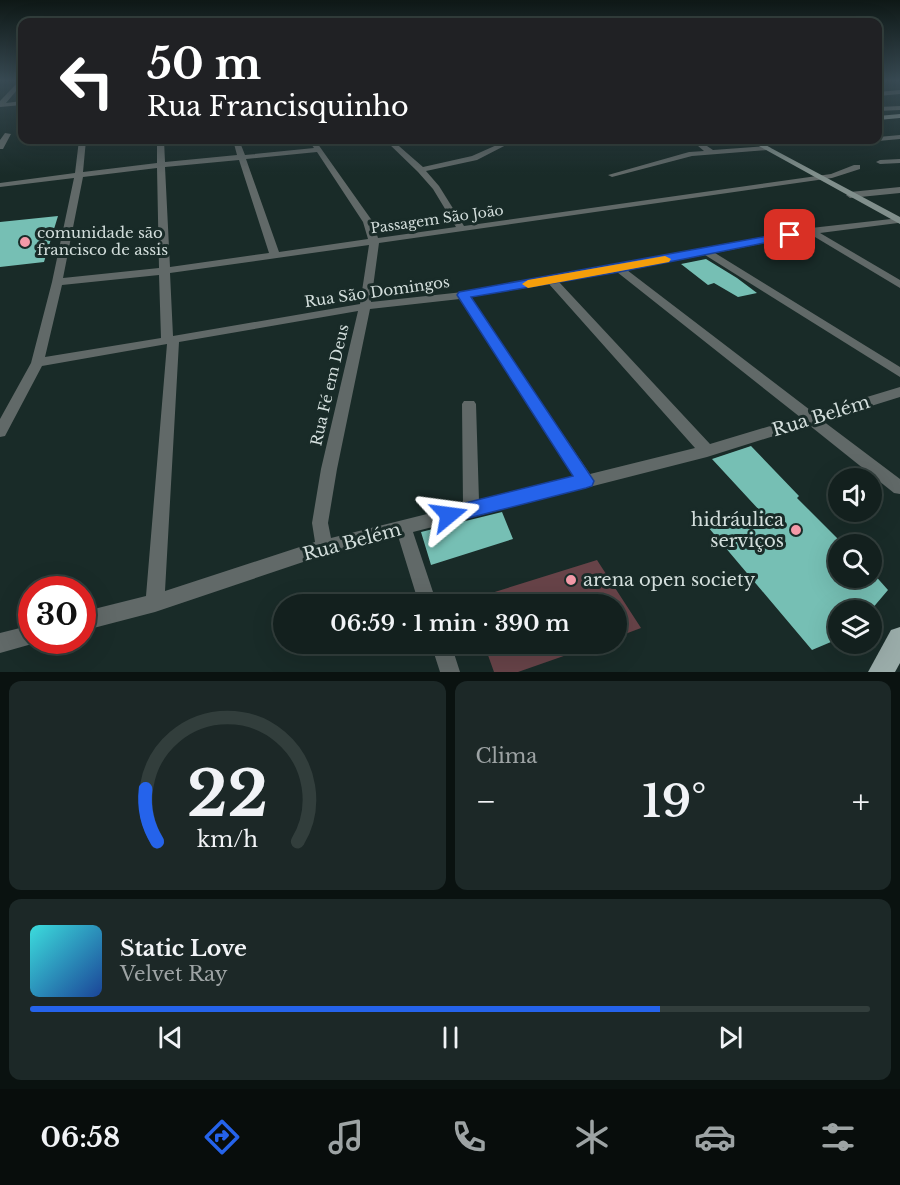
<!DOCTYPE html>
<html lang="pt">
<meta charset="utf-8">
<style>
body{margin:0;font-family:"Libre Baskerville",serif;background:#1c2827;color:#f1f3f6;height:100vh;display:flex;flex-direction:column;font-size:22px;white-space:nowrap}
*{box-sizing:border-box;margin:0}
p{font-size:20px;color:#9da3a4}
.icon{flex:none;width:33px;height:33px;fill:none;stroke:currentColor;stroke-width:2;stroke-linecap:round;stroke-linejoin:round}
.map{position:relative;height:672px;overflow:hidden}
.drawer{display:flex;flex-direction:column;gap:9px;padding:9px;background:#0a1210;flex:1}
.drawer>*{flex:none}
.guide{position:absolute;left:18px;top:18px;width:864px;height:126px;border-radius:12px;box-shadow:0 6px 24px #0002,0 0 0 2px #323e3c;background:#202124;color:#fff;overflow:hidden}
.fabs{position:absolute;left:828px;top:468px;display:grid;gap:12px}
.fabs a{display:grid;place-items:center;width:54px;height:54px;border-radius:50%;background:#13201e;box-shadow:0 6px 24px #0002,0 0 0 2px #323e3c;font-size:30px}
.speed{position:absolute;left:18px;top:576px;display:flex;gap:12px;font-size:30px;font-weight:700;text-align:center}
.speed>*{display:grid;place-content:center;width:78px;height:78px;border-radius:50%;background:#13201e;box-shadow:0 6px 24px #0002,0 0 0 2px #323e3c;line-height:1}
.speed .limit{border:9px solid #d22;background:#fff;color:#111}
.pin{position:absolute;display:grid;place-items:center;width:51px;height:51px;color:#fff;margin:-26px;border-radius:12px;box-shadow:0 3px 9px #0006}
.me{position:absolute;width:66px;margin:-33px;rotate:74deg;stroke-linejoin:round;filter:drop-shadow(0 0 4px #0008)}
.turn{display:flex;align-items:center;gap:21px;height:126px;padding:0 30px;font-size:27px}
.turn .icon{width:78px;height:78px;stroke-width:2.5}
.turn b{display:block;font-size:42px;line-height:51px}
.big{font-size:45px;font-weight:600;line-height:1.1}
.drawer .card{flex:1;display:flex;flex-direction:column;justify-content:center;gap:9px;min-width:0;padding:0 21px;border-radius:12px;background:#1c2827}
.drawer .dial{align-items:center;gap:0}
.dial svg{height:156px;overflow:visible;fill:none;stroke:#323e3c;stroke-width:7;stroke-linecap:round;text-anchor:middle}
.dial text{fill:#f1f3f6;stroke:none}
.song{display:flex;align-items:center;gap:18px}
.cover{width:72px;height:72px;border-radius:9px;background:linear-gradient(135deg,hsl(180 70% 55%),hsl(220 70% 35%))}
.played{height:6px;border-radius:3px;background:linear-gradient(90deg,#2563eb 75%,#323e3c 75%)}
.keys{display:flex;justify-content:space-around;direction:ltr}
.heat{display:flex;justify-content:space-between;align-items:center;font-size:33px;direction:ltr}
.drawer .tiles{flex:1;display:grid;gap:9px;grid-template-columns:1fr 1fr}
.card:last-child{grid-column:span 2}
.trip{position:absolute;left:273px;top:594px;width:354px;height:60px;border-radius:30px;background:#13201e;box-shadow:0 6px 24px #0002,0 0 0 2px #323e3c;font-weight:600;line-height:60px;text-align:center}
.tabs{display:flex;height:96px;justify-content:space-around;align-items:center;background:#080d0c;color:#9da3a4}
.tabs .icon{width:42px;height:42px}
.tabs .active{color:#2563eb}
.tabs b{font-size:27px;color:#f1f3f6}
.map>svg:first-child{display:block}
.green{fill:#674348}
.building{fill:#76bfb4}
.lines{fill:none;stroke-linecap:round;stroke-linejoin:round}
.street{fill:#616968;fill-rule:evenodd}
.secondary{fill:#818f8c;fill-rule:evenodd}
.primary{fill:#9aaca9;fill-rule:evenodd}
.route{fill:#2563eb;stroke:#184099;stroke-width:1.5}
.slow{fill:#f59e0b}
.poi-dot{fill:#f39aa8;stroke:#192b28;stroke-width:2}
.labels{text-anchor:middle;stroke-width:6;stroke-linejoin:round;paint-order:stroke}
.far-street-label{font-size:14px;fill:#d3dedc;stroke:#192b28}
.poi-label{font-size:15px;fill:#d3dedc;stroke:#192b28;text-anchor:start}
.street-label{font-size:15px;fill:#d3dedc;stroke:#192b28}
.near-street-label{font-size:18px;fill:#d3dedc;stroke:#192b28}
.near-poi-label{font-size:18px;fill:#d3dedc;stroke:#192b28;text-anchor:end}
</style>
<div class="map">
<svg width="900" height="672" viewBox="0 0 900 672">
<rect width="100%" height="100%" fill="#192b28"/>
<path class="green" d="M597,560l44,68 -24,9 -1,-33h-146l-1,-4z
M484,644h114l-80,28h-24z"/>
<path class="building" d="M58,216l-14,46 -44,5v-45z
M706,259l31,19 20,15 -19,4 -24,-14 -6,2 -27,-21z
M751,446l48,50 -2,2 41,41v39h34v-6l16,18 -17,20h-33v29l-26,11 -104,-123 53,-15 -49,-53z
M502,512l11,27 -82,26 -10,-33z"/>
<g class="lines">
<path class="street" d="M19,81h3v3l-16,19 16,-2v4l-22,2v-6z
M900,90v4l-22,2v-4z
M900,106v4l-22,1v-4z
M5,133l6,1 -8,15h-3v-9z
M900,135v4l-22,2 -3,-1h3v-3z
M79,140h7l-3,32 74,-9v-23h7l1,22 72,-7 -4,-15h6l6,15 69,-7 -6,-8h7l58,82 5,16 78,-11 -23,-38 -15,-17 -33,-32h7l31,27 49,-11 36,-16h8l-39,20 -51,11 13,15 25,40 367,-52 23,-9h6v4l-28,9 -453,65 -8,59 92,-10 156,-26 192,-38 89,-10v4l-2,1 -78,10 80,47v8l-90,-54 -95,19 185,114v10l-195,-122 -78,15 187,143 86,-26v10l-77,24 77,58v15l-6,-1 -85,-68 -102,32 -294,75 24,72h-18l-21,-68 -74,19 -169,57 -73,19v-19l64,-16 21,-252 -125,22 -37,70 -5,1v-18l31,-56 21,-81 22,-104 -74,9v-4l75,-10zM317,152l46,70 5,17 -89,13 -33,-93zM239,160l30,93 -99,14 -5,-100zM157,168l2,100 -96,10 20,-101zM369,245l-9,59 -187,32 -3,-63zM617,272l183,145 -90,27 -151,-162zM159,275l2,63 -116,19 17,-72zM549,284l146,164 -105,26 -120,-177zM460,299l115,179 -96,23 -3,-97 -2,-3h-10l-2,3 1,101 -132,33 -3,-15 9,-54 33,-160zM358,311l-37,158 -9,54 3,19 -150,49 14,-249z
M691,140h7l15,10 54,-4 4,2 -4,2 -75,6 -80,21 -4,-2 81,-23 15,-1z
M845,140h29l-4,2 -22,1h-3z
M900,159v4l-20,1 -4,-2 4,-2z
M900,187v6l-50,5 -4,-3 4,-3z
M32,625v15l7,2 -39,11v-20z
M431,644h20l9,28h-20z"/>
<path class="secondary" d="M900,114v4l-22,2v-4z
M748,140h8l144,77v7z"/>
<path class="primary" d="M900,627v36l-5,9h-27l23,-42z"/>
</g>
<linearGradient id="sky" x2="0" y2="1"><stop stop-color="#0e1816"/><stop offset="0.46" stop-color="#384a53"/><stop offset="1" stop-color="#384a53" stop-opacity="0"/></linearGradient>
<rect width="900" height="175" fill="url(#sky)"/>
<path class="route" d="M790,232l4,1v4l-175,35 -148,25 123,184 -2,5 -6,2 -137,35 -7,-2 -3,-6 3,-6 7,-2 124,-31 -116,-181 2,-3z"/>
<path class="slow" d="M665,256l6,3 -2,3 -141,26 -6,-4 6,-4z"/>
<g class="poi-dot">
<circle cx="25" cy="242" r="6"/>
<circle cx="796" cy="530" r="6"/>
<circle cx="571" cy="580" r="6"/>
</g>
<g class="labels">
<g class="far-street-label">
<text transform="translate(437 219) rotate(-8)" y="5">Passagem São João</text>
</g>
<g class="poi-label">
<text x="37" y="238">comunidade são<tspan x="37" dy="17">francisco de assis</tspan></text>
</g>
<g class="street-label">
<text transform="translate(377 292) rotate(-8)" y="5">Rua São Domingos</text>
<text transform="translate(330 385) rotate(-77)" y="5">Rua Fé em Deus</text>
</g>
<g class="near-street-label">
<text transform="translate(821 416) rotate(-17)" y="6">Rua Belém</text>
<text transform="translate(352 542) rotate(-15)" y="6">Rua Belém</text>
</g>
<g class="near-poi-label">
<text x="784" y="526">hidráulica<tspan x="784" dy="21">serviços</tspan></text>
<text x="583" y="586" text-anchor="start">arena open society</text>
</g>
</g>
</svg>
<div class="fabs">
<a><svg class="icon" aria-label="sound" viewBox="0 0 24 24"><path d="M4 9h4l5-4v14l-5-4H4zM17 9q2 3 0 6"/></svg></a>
<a><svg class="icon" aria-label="search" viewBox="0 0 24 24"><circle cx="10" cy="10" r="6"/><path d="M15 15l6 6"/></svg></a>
<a><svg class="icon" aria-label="layers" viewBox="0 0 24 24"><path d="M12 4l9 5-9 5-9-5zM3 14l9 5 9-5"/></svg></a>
</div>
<div class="speed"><div class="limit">30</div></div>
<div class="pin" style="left:790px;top:235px;background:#d93025"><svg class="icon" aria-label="arrive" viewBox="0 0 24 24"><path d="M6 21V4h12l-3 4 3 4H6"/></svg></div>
<svg class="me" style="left:449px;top:515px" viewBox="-20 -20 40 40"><path d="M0-17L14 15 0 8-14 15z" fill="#2563eb" stroke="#fff" stroke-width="4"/></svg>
<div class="trip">06:59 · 1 min · 390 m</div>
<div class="guide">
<div class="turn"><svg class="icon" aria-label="left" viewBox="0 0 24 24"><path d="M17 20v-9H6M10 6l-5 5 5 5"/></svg><div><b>50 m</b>Rua Francisquinho</div></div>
</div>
</div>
<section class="drawer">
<div class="tiles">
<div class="card dial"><svg viewBox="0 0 100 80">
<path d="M14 69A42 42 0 1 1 86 69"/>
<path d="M14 69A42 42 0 0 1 8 42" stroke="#2563eb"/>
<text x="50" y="56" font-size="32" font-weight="700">22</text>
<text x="50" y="72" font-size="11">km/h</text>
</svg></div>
<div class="card"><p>Clima</p>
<div class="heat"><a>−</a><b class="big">19°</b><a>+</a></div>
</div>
<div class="card">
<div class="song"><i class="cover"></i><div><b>Static Love</b><p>Velvet Ray</p></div></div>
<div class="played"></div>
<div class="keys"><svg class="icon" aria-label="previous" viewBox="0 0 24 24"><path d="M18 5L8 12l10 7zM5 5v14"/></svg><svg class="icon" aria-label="pause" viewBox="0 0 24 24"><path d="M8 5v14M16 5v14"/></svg><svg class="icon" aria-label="next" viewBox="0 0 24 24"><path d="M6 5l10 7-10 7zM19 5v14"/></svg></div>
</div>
</div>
</section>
<nav class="tabs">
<b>06:58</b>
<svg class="icon active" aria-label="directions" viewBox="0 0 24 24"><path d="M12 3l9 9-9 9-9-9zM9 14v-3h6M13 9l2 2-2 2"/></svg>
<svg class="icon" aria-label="music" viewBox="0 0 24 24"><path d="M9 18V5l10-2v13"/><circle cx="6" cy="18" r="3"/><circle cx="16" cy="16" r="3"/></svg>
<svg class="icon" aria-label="phone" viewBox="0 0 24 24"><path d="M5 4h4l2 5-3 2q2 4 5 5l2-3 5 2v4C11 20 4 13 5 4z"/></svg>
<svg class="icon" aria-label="climate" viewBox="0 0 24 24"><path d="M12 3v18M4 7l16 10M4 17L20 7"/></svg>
<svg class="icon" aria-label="car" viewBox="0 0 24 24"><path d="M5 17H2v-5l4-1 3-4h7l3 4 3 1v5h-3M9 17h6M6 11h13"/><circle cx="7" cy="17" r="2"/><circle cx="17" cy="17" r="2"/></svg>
<svg class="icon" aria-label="filters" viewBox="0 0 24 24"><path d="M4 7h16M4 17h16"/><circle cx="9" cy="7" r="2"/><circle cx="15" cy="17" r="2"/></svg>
</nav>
